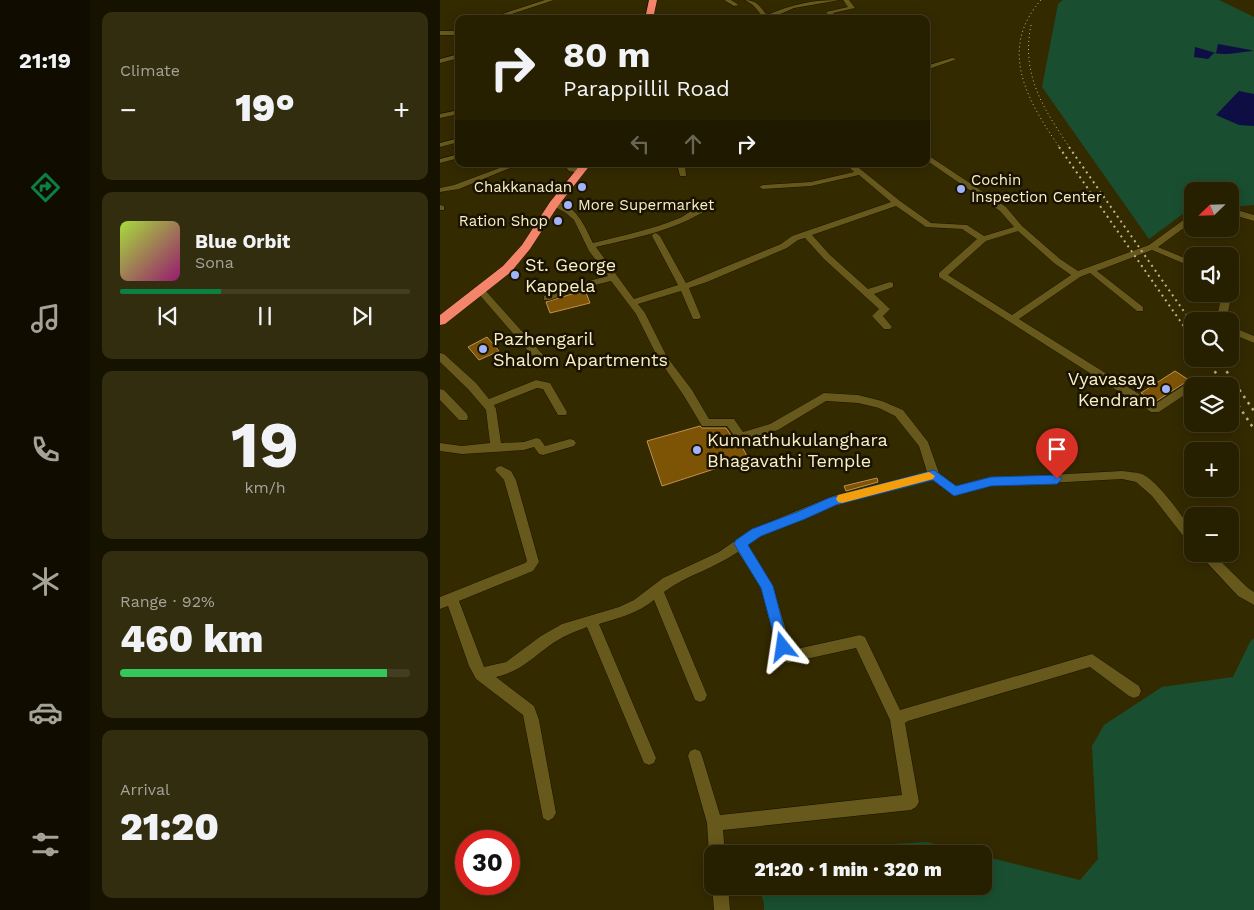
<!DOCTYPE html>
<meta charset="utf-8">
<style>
body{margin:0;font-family:"Work Sans",sans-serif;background:#332d0f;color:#f1f3f6;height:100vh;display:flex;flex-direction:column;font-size:19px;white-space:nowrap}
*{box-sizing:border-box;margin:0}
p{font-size:16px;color:#a4a399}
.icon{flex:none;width:28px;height:28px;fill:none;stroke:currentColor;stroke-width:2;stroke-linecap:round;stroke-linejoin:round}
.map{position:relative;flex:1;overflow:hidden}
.sheet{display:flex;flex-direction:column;gap:12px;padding:12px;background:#151200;width:350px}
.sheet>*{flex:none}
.hud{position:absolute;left:15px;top:15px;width:475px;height:152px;border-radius:10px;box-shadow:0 2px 12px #0003,0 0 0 1px #433e22;background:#272000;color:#f1f3f6;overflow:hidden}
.needle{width:32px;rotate:247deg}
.tools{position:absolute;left:744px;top:182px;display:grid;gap:10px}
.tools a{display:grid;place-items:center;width:55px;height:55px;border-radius:10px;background:#272000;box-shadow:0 2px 12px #0003,0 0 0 1px #433e22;font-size:25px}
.speed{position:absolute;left:15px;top:830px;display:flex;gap:10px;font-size:25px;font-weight:700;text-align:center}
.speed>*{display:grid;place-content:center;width:65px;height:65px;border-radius:50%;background:#272000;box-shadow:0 2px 12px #0003,0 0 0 1px #433e22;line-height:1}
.speed .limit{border:8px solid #d22;background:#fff;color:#111}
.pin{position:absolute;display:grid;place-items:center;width:42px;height:42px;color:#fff;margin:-51px -21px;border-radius:50% 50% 50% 0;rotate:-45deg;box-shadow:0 0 5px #0007}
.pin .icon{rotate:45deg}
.me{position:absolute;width:55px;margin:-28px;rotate:345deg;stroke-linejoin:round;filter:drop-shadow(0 0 4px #0008)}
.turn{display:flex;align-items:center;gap:18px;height:105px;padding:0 25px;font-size:22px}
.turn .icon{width:65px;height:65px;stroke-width:2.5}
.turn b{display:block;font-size:35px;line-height:42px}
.lanes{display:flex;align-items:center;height:48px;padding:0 25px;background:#0003;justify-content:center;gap:25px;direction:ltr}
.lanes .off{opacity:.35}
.big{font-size:38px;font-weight:800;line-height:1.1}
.sheet .tile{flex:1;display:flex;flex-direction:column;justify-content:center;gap:8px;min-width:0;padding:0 18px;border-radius:10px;background:#332d0f}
.sheet .dial{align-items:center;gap:0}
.dial b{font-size:65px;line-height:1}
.song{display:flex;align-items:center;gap:15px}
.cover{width:60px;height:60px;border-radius:8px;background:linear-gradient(135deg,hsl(80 70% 55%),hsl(320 70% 35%))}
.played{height:5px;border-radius:2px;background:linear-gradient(90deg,#0b8043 35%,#433e22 35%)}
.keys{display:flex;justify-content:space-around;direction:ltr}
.heat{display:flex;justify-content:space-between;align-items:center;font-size:28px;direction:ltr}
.charge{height:8px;border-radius:4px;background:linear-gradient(90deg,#34c759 92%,#433e22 0)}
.trip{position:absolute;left:264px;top:845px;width:288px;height:50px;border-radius:10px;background:#272000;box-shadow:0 2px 12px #0003,0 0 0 1px #433e22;font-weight:800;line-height:50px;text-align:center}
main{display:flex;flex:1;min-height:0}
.menu{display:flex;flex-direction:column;width:90px;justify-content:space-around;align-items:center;background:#100d00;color:#a4a399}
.menu .icon{width:35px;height:35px}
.menu .selected{color:#0b8043}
.menu b{font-size:22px;color:#f1f3f6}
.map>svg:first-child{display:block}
.green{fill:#194f30}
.water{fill:#0e0d44}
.building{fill:#7d5306;stroke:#c0914f}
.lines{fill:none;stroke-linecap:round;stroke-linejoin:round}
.street-casing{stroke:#191300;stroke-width:1}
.highway-casing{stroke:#191300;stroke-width:1}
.street{fill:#67581b;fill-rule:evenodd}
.highway{fill:#f5856a;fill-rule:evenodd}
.rail-far2{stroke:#bfb58e;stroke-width:1;stroke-dasharray:1 3;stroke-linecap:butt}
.rail-far1{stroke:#bfb58e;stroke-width:2;stroke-dasharray:2 4;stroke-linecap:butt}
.rail{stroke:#bfb58e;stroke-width:2.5;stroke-dasharray:2.5 5;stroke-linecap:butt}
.route{fill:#1a73e8;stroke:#114b97}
.slow{fill:#f59e0b}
.poi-dot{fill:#a2b2fd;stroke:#191300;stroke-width:2}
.labels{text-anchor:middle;stroke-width:5;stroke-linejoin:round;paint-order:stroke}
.far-poi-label{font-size:15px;fill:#f9efc9;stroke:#191300;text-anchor:start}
.poi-label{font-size:18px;fill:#f9efc9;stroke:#191300;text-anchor:start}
</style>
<main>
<nav class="menu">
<b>21:19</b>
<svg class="icon selected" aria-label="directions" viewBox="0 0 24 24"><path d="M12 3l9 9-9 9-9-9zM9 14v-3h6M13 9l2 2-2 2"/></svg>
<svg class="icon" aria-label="music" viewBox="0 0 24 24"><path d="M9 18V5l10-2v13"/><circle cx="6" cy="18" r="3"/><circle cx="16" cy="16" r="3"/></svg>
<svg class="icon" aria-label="phone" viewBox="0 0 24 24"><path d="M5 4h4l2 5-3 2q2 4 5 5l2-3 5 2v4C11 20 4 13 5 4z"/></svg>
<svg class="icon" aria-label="climate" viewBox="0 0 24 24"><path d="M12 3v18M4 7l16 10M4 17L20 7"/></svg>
<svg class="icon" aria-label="car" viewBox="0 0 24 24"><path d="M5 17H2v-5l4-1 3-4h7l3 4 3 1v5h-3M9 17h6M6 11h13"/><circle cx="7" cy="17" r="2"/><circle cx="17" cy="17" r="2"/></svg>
<svg class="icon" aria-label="filters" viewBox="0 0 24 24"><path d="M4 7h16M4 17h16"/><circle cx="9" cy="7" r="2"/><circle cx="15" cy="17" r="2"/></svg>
</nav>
<section class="sheet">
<div class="tile"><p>Climate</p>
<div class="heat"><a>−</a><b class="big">19°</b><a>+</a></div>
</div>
<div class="tile">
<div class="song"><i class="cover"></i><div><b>Blue Orbit</b><p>Sona</p></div></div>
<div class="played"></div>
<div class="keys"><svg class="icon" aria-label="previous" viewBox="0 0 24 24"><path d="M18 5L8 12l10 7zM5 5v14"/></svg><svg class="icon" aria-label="pause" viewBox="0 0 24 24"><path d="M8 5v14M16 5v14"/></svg><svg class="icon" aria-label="next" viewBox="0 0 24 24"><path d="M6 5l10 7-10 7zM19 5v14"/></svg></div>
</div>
<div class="tile dial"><b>19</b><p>km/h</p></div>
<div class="tile"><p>Range · 92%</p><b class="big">460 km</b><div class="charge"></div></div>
<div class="tile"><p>Arrival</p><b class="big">21:20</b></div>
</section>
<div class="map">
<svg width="814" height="910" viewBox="0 0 814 910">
<rect width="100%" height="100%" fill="#342a00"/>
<path class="green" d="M623,0h156l35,17v188l-24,2v-16h-38v16l-43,32 -107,-152 16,-83z
M814,638v272h-490v-7l-6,-17h224l1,-30 97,24 18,-21 -6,-113 12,-21 58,-38 71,-10 17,-35z
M487,842l47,12 -229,-1z"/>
<path class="water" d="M778,44l33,6 2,1c-13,1 -27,5 -39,2l-6,6 -14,-2 1,-10 21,6z
M799,91l15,3v32l-15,-1 -23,-10z"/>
<path class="building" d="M145,290l5,13 -40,10 -4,-11z
M47,337l12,14 -20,9 -11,-13z
M735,371l14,9 -34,22 -14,-9z
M260,426l2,2h24l9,13 5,2 8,15 -86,28 -15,-45z
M437,478l1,4 -32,9 -2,-5z"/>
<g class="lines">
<defs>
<path id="street" d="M105,0h9l-57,19h-10z
M284,0h7l8,5 -5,1z
M305,0c12,0 15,7 22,15 26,-11 45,-15 73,-15l-46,8 -25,11h-9l3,-2 -10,-12z
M403,0h6l6,8 -22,5 5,6h-6l-6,-7 22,-5z
M108,15l7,3 1,1 -10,-1 -1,-1z
M0,31h19v4h-19z
M19,54v4l-19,5v-4z
M512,58l5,1 -31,11v-4z
M19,110v4l-19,4v-4z
M19,138v4l-19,5v-4z
M19,154v4l-19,5v-4z
M486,154l80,53 16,19 38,33 18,12 71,-26 40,-29h3v6l-34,25 34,14v6l-40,-17 -55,21 46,36v4h-6l-47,-38 -10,4 -61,42 136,85 39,-25h8l1,3 -1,3 -10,1v4l-33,22h-8l-212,-135v-4l38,-34 -15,-10 -36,-2 -30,-21 -84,29 18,20 38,34 22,-7 3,1v4l-19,7 16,15 -7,7 9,11 -2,2h-6l-12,-13 7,-7 -55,-50 -19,-21 -7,2 -11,8 -80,34 -18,6 12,29 -2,2h-6l-12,-28 -43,13 7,9 22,44 25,33 17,29h25l9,13 27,-8 54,-31 34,2 24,6 21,9 25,32 11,31 17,13 35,-8 131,-7c6,1 14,1 20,3 16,7 39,41 50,56v13l-4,-1 -36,-46 -16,-14 -14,-3 -131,7 -37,10 -22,-16 -96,25 -31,14 -45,18 -12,8 25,41 19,64 68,-15 5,2 35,73 192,-56 47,32 2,5 -2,5 -5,2 -5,-2 -39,-29 -182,54 -3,2 14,79 -3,5 -5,3 -188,20 2,24h-13v6l-3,-6 -2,-31 -19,-67 2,-5 5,-2 5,2 2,5 18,59 182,-20 -12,-75 -34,-72 -68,15 -5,-2 -7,-14 -15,-59 -23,-36c-23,16 -51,23 -74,40l43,103 -2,5 -5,2 -5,-2 -41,-100c-16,13 -35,18 -55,24l57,134 -2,5 -5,2 -5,-2 -57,-136c-13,5 -26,10 -38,19 -18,13 -30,26 -53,31l38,29 5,14 17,93 -3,5 -5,3 -5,-3 -20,-103 -47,-36 -7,-13 -21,-60 -8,3v-12l85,-34 2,-2 -23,-81 -9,-10 2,-3 4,-1 10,5 5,9 23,82 -6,9 -74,30 25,66 22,-5 35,-26 21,-12 57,-17 15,-7 29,-22 56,-26 33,-23 81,-33 94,-24 -8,-26 -24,-30 -16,-8 -21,-5 -32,-2 -48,29 -37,11 -4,-1 -10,-14h-25l-18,-30 -26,-38 -22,-44 -25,-33 -28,7 -33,12h-6v-4l33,-12 31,-8 -19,-25 -15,-31 -8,-7 -16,-9 1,-2c23,-2 34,24 42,41 28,-7 57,-13 84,-24 9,-3 21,-15 31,-14v4c-34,22 -74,29 -112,38l38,52 44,-14 -26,-49 1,-2 3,-1 4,3 26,47 95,-39 11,-8 99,-34 -32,-27 -48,11 -48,3 -4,-2 4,-2 48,-3 43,-10 -8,-8h8l46,37 31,22 36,2 17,11 30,-9 -14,-16 -74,-51zM578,231l36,32 17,12 -59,40 -64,-40 38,-34z
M70,164h10l-61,25 -19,3v-4l14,-3z
M123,164h8l13,7 -4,2 -11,-2z
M237,164h8l1,12h-6z
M0,205l4,1v4h-4z
M790,208l24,7v6l-24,-7z
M790,274l5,3 -2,3 -3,1z
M41,288l3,1 60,67 5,1 1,2 -1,2h-12l-59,-68v-4z
M790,292l2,2 -6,27h-10l6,-27h8z
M790,326l24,10v7l-24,-10z
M0,353l4,1 32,29 13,16 47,-19 14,3 17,29 -1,3h-8l-15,-26 -6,-1 -43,17 2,4 5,34 23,-1 12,-4 4,1 5,7 25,-7 4,1 2,3 -2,3 -31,9 -4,-1 -5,-7 -10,3 -62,4 -22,-3v-8l22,3 28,-3 -4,-33 -18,-21 -28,-27z
M0,389l4,1 23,24 1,3 -1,3h-8l-19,-20z
M759,554h14l35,34 6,4v13l-16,-9z
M272,884v2h16l2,24h-16l-2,-24z"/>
<path id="highway" d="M209,0h8l-4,19h-8z
M141,164h10l-33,42 -28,43 -19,23 -66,52 -5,1v-10l63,-49 19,-21 28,-43z"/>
</defs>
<use href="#street" class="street-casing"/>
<use href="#highway" class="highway-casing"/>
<use href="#street" class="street"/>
<use href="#highway" class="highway"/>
<path class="rail-far2" d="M601,0c-44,50 -13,102 19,148
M591,25c-10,50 12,83 39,123"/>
<path class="rail-far1" d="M619,147l133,191
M629,147l123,176"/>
<path class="rail" d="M766,359l19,27
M778,359l36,52
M790,393l24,36"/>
</g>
<path class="route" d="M494,470l22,16 35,-9 66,-2 5,4 -5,5 -66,2 -37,10 -21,-16 -97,25 -31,14 -44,17 -13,9 25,41 16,61 -2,4 -4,2 -5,-2 -17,-63 -25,-41 -2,-3 2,-4 16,-11 45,-17 32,-14z"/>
<path class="slow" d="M489,472l6,4 -2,3 -91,24 -4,-1 -2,-3 2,-4 4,-1z"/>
<g class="poi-dot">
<circle cx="142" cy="187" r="5"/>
<circle cx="521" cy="189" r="5"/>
<circle cx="128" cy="205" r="5"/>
<circle cx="118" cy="221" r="5"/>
<circle cx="75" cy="275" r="5"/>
<circle cx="43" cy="349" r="5"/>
<circle cx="726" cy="389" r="5"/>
<circle cx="257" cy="450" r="5"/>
</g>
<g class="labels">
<g class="far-poi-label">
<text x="531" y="185">Cochin<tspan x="531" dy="17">Inspection Center</tspan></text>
<text x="132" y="192" text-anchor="end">Chakkanadan</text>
<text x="138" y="210">More Supermarket</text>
<text x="108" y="226" text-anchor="end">Ration Shop</text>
</g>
<g class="poi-label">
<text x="85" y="271">St. George<tspan x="85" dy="21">Kappela</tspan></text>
<text x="53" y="345">Pazhengaril<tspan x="53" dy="21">Shalom Apartments</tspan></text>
<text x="716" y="385" text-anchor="end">Vyavasaya<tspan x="716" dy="21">Kendram</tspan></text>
<text x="267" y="446">Kunnathukulanghara<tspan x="267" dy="21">Bhagavathi Temple</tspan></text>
</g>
</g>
</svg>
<div class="tools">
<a><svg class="needle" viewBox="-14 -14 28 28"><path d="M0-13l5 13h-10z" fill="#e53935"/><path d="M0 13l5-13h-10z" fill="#a4a399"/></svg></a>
<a><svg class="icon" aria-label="sound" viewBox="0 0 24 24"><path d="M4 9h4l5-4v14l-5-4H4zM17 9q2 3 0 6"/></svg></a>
<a><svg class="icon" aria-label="search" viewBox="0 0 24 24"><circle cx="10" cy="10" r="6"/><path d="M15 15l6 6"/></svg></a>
<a><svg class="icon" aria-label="layers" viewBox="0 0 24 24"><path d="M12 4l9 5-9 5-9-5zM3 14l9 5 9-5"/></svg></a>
<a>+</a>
<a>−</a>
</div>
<div class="speed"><div class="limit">30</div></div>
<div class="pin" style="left:617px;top:479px;background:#d93025"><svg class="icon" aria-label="arrive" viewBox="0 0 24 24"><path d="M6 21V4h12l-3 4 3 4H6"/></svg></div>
<svg class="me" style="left:343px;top:647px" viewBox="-20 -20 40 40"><path d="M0-17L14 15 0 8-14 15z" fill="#1a73e8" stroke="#fff" stroke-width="4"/></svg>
<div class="trip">21:20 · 1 min · 320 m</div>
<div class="hud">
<div class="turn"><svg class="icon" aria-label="right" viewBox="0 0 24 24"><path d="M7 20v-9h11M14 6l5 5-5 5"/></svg><div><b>80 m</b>Parappillil Road</div></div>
<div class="lanes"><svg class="icon off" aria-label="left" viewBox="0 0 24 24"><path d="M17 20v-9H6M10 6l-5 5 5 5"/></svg><svg class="icon off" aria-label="ahead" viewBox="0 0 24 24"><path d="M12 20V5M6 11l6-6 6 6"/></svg><svg class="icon" aria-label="right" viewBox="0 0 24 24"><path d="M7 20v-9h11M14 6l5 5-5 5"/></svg></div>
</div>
</div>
</main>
